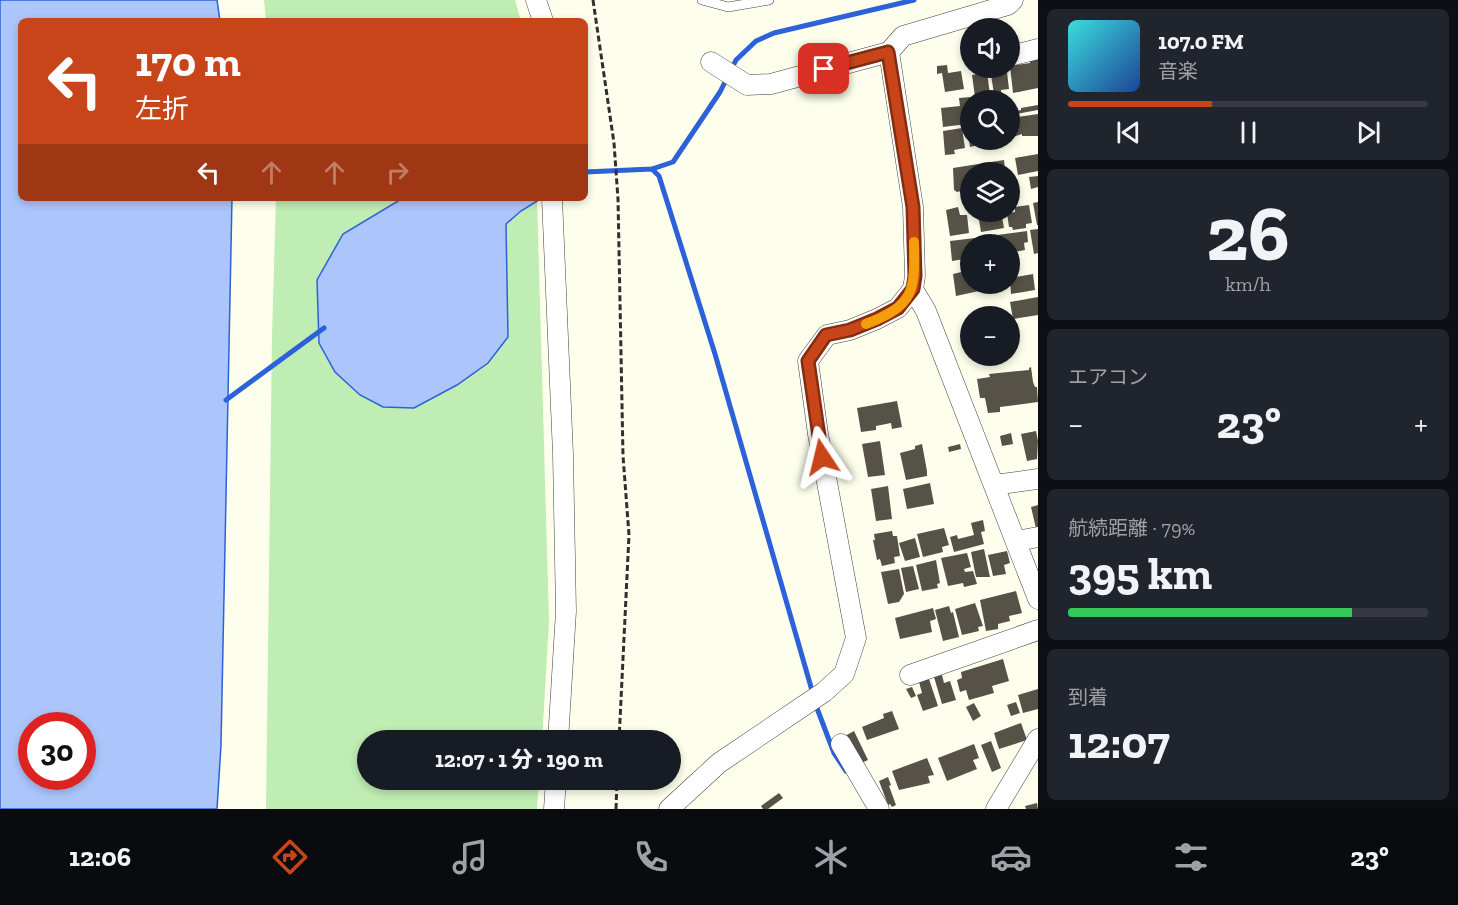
<!DOCTYPE html>
<html lang="ja">
<meta charset="utf-8">
<style>
body{margin:0;font-family:"Zilla Slab","Noto Sans JP",serif;background:#20242c;color:#f1f3f6;height:100vh;display:flex;flex-direction:column;font-size:22px;white-space:nowrap}
*{box-sizing:border-box;margin:0}
p{font-size:20px;color:#9ea1a6}
.icon{flex:none;width:33px;height:33px;fill:none;stroke:currentColor;stroke-width:2;stroke-linecap:round;stroke-linejoin:round}
.map{position:relative;flex:1;overflow:hidden}
.side{display:flex;flex-direction:column;gap:9px;padding:9px;background:#0d0f14;width:420px}
.side>*{flex:none}
.guide{position:absolute;left:18px;top:18px;width:570px;height:183px;border-radius:9px;box-shadow:0 3px 9px #0003;background:#c84519;color:#fff;overflow:hidden}
.tools{position:absolute;left:960px;top:18px;display:grid;gap:12px}
.tools a{display:grid;place-items:center;width:60px;height:60px;border-radius:50%;background:#171b24;box-shadow:0 3px 9px #0003;font-size:30px}
.speed{position:absolute;left:18px;top:712px;display:flex;gap:12px;font-size:30px;font-weight:700;text-align:center}
.speed>*{display:grid;place-content:center;width:78px;height:78px;border-radius:50%;background:#171b24;box-shadow:0 3px 9px #0003;line-height:1}
.speed .limit{border:9px solid #d22;background:#fff;color:#111}
.pin{position:absolute;display:grid;place-items:center;width:51px;height:51px;color:#fff;margin:-26px;border-radius:12px;box-shadow:0 3px 9px #0006}
.me{position:absolute;width:66px;margin:-33px;rotate:350deg;stroke-linejoin:round;filter:drop-shadow(0 0 4px #0008)}
.turn{display:flex;align-items:center;gap:21px;height:126px;padding:0 18px;font-size:27px}
.turn .icon{width:78px;height:78px;stroke-width:2.5}
.turn b{display:block;font-size:42px;line-height:51px}
.lanes{display:flex;align-items:center;height:57px;padding:0 18px;background:#0003;justify-content:center;gap:30px;direction:ltr}
.lanes .off{opacity:.35}
.big{font-size:45px;font-weight:800;line-height:1.1}
.side .tile{flex:1;display:flex;flex-direction:column;justify-content:center;gap:9px;min-width:0;padding:0 21px;border-radius:9px;background:#20242c}
.side .dial{align-items:center;gap:0}
.dial b{font-size:78px;line-height:1}
.song{display:flex;align-items:center;gap:18px}
.cover{width:72px;height:72px;border-radius:9px;background:linear-gradient(135deg,hsl(180 70% 55%),hsl(220 70% 35%))}
.played{height:6px;border-radius:3px;background:linear-gradient(90deg,#c84519 40%,#363941 40%)}
.keys{display:flex;justify-content:space-around;direction:ltr}
.heat{display:flex;justify-content:space-between;align-items:center;font-size:33px;direction:ltr}
.charge{height:9px;border-radius:4px;background:linear-gradient(90deg,#34c759 79%,#363941 0)}
.trip{position:absolute;left:357px;top:730px;width:324px;height:60px;border-radius:30px;background:#171b24;box-shadow:0 3px 9px #0003;font-weight:800;line-height:60px;text-align:center}
.tab-bar{display:flex;height:96px;justify-content:space-around;align-items:center;background:#090b0e;color:#9ea1a6}
.tab-bar .icon{width:42px;height:42px}
.tab-bar .current{color:#c84519}
.tab-bar b{font-size:27px;color:#f1f3f6}
main{display:flex;flex:1;min-height:0}
.map>svg:first-child{display:block}
.green{fill:#bfedb3}
.water{fill:#acc6fb;stroke:#2d61d9;stroke-width:1.5;fill-rule:evenodd}
.lines{fill:none;stroke-linecap:round;stroke-linejoin:round}
.stream{stroke:#2d61d9;stroke-width:5}
.building{fill:#565248}
.service-casing{stroke:#404040;stroke-width:10}
.minor-casing{stroke:#404040;stroke-width:21}
.path{stroke:#2f2f2f;stroke-width:3;stroke-dasharray:6 3;stroke-linecap:butt}
.service{stroke:#fff;stroke-width:9}
.minor{stroke:#fff;stroke-width:20}
.route-casing{stroke:#822d10;stroke-width:15}
.route{stroke:#c84519;stroke-width:10}
.slow{stroke:#f59e0b;stroke-width:10}
</style>
<main>
<div class="map">
<svg width="1038" height="809" viewBox="0 0 1038 809">
<rect width="100%" height="100%" fill="#fdffec"/>
<path class="green" d="M264,0h251l6,21h-255z
M276,198h261l12,423 -7,120h-174v39h171l-2,29h-271l6,-473z"/>
<path class="water" d="M0,0h217l3,21h-199v177h211l-11,547 -4,64h-217zM32,726h50v51h-50z
M403,198h139l-21,13 -15,13 2,113 -20,26 -31,22 -43,23 -31,-1 -23,-12 -25,-23 -16,-29 -2,-63 26,-46z"/>
<g class="lines">
<path class="stream" d="M652,169l7,7 56,178 98,340
M585,172l67,-3 21,-7 47,-70 16,-32 20,-19 18,-8 140,-33
M226,400l98,-72
M815,703l19,50 12,18"/>
</g>
<path class="building" d="M1038,56v32l-25,5 -3,-27 20,-3 -1,-5z
M947,65l1,8 13,-2 3,18 -19,3 -3,-19 -5,1v-8z
M990,68h10v5l7,-1 2,17 -8,1v3l-7,1z
M987,72l3,23 -15,2 -3,-22z
M971,97l-1,23h-3v4l-24,3 -2,-19 19,-2 -1,-8z
M1038,105v5l-22,4v-3l5,-1v-2z
M1038,114v22h-16v-2l-12,4v-20z
M970,124v16l26,1 -26,6 -3,-22z
M962,128l3,20 -11,2 1,4 -10,1 -2,-24z
M1038,154v17l-20,4 -3,-17z
M1004,160l1,9h3v3h-38v17l-13,3 -3,-2 -1,-22z
M1038,176v11l-7,2 -2,-12z
M1038,202v23h-1l-4,-22z
M1029,205l3,18 -6,1v4l-13,2 -1,-3h-3l-2,-14 8,-1v-5z
M958,207l2,8h7l2,18 -19,3 -4,-26z
M993,212h8l3,16 -23,4 -3,-18z
M1038,229v24l-4,1 -4,-24z
M1027,231l1,11 -4,1 1,7 -15,3v-9h-12l-1,-9z
M992,236l1,8h-23v14l-18,3 -2,-20z
M970,270v14h8l1,7 -23,5 -3,-22z
M1033,274l2,16 -24,4 -1,-16z
M1038,297v18l-25,4 -3,-17z
M1031,367l2,15 2,5h2l1,15 -38,5v5l-12,1 -3,-15h-5l-3,-19 13,-2 -1,-3 40,-4v-2z
M897,401l5,26 -10,2 -1,-6 -15,3v4l-15,2 -4,-24z
M1036,431l2,10 -1,18 -10,2 -6,-27z
M1011,433l2,11 -11,2 -2,-10z
M880,441l5,34 -17,2 -6,-33z
M922,444l5,27v5l-21,4 -6,-27 15,-4v-3z
M960,444l1,5 -12,3 -1,-5z
M930,483l4,21 -27,5 -4,-20z
M888,486l4,33 -16,2 -5,-32z
M1038,505v28h-1l-6,-26z
M983,520l2,11 -4,1 3,12 -30,8 -4,-15 7,-2 1,4 16,-4 -3,-12z
M944,528l5,17 -7,2 1,5 -20,5 -6,-23z
M892,531l1,5h4l3,20 -6,1 1,6 -13,3 -2,-7 -3,1 -4,-20h2l-1,-6z
M915,538l5,19 -15,4 -6,-18z
M984,549l6,28h-14l-5,-25z
M1007,551l3,12 -6,2 2,9 -13,2 -5,-21z
M967,553l4,14 -7,2 1,3 8,-1 4,13 -13,3 -1,-4 -15,3 -7,-28z
M936,560l4,23 -3,1 1,4 -16,3 -6,-26z
M913,566l6,23 -13,3 -5,-24z
M899,569l5,25 -5,8 -11,2 -7,-32z
M1016,591l6,22 -13,3 1,5 -12,3v5l-12,2 -6,-31z
M975,603l8,23 -5,1 1,4 -17,4 -7,-26z
M949,606l2,7 2,-1 6,25 -16,4 -8,-31z
M933,608l3,11 -6,2 2,11 -32,7 -5,-21z
M1003,659l6,22 -17,5 2,7 -25,7 -3,-10 -6,2 -3,-12 5,-2 -1,-6z
M942,675l2,8 6,-2 6,19 -14,4 -8,-27z
M929,679l9,27 -15,5 -6,-16 5,-2 -3,-11z
M912,687l4,9 -5,2 -5,-9z
M1038,689v20l-15,4 -5,-18z
M1016,702l4,11 -9,3 -4,-11z
M974,703l7,13 -8,5 -7,-14z
M892,711l7,18 -32,11 -5,-13 22,-9 -1,-4z
M1021,723l6,17 -28,9 -5,-16z
M854,731l14,29 -9,4 -14,-28z
M991,741l10,27 -9,4 -11,-27z
M974,744l5,14 -6,2 4,9 -30,12 -9,-23z
M927,758l7,17 -6,1 2,7 -31,7 -7,-19z
M888,777l3,8 -2,1 7,19 -4,2 -2,-3 -2,1 -9,-24z
M779,793l4,5 -15,11h-5l-2,-3z
M1037,803l1,6h-12l-1,-3z"/>
<g class="lines">
<defs>
<path id="service" d="M702,0l26,7 41,-7"/>
<path id="minor" d="M536,0l7,21
M1010,56l28,-7
M711,62l36,23 24,-1 118,-32 14,-16 105,-31 5,-5
M552,198l11,256 3,157 -8,130
M913,289l13,22 112,288
M994,485l44,-6
M1017,541l21,-4
M910,675l128,-45
M841,744l38,65
M554,809l2,-29
M669,809l50,-46 105,-71 20,-18 12,-36 -38,-204 -10,-73 19,-26 23,-5 27,-11 21,-11 15,-19 2,-13 -2,-69 -24,-155
M996,809l42,-70"/>
</defs>
<use href="#service" class="service-casing"/>
<use href="#minor" class="minor-casing"/>
<path class="path" d="M593,0l21,143 4,56 5,257 6,79 -10,206
M616,809l1,-29"/>
<use href="#service" class="service"/>
<use href="#minor" class="minor"/>
</g>
<g class="lines">
<defs>
<path id="route" d="M822,457l-14,-96 18,-26 24,-5 27,-11 21,-11 15,-19 2,-13 -2,-69 -25,-155 -64,17"/>
</defs>
<use href="#route" class="route-casing"/>
<use href="#route" class="route"/>
<path class="slow" d="M866,324c49,-19 49,-33 48,-82"/>
</g>
</svg>
<div class="tools">
<a><svg class="icon" aria-label="sound" viewBox="0 0 24 24"><path d="M4 9h4l5-4v14l-5-4H4zM17 9q2 3 0 6"/></svg></a>
<a><svg class="icon" aria-label="search" viewBox="0 0 24 24"><circle cx="10" cy="10" r="6"/><path d="M15 15l6 6"/></svg></a>
<a><svg class="icon" aria-label="layers" viewBox="0 0 24 24"><path d="M12 4l9 5-9 5-9-5zM3 14l9 5 9-5"/></svg></a>
<a>+</a>
<a>−</a>
</div>
<div class="speed"><div class="limit">30</div></div>
<div class="pin" style="left:824px;top:69px;background:#d93025"><svg class="icon" aria-label="arrive" viewBox="0 0 24 24"><path d="M6 21V4h12l-3 4 3 4H6"/></svg></div>
<svg class="me" style="left:822px;top:457px" viewBox="-20 -20 40 40"><path d="M0-17L14 15 0 8-14 15z" fill="#c84519" stroke="#fff" stroke-width="4"/></svg>
<div class="trip">12:07 · 1 分 · 190 m</div>
<div class="guide">
<div class="turn"><svg class="icon" aria-label="left" viewBox="0 0 24 24"><path d="M17 20v-9H6M10 6l-5 5 5 5"/></svg><div><b>170 m</b>左折</div></div>
<div class="lanes"><svg class="icon" aria-label="left" viewBox="0 0 24 24"><path d="M17 20v-9H6M10 6l-5 5 5 5"/></svg><svg class="icon off" aria-label="ahead" viewBox="0 0 24 24"><path d="M12 20V5M6 11l6-6 6 6"/></svg><svg class="icon off" aria-label="ahead" viewBox="0 0 24 24"><path d="M12 20V5M6 11l6-6 6 6"/></svg><svg class="icon off" aria-label="right" viewBox="0 0 24 24"><path d="M7 20v-9h11M14 6l5 5-5 5"/></svg></div>
</div>
</div>
<section class="side">
<div class="tile">
<div class="song"><i class="cover"></i><div><b>107.0 FM</b><p>音楽</p></div></div>
<div class="played"></div>
<div class="keys"><svg class="icon" aria-label="previous" viewBox="0 0 24 24"><path d="M18 5L8 12l10 7zM5 5v14"/></svg><svg class="icon" aria-label="pause" viewBox="0 0 24 24"><path d="M8 5v14M16 5v14"/></svg><svg class="icon" aria-label="next" viewBox="0 0 24 24"><path d="M6 5l10 7-10 7zM19 5v14"/></svg></div>
</div>
<div class="tile dial"><b>26</b><p>km/h</p></div>
<div class="tile"><p>エアコン</p>
<div class="heat"><a>−</a><b class="big">23°</b><a>+</a></div>
</div>
<div class="tile"><p>航続距離 · 79%</p><b class="big">395 km</b><div class="charge"></div></div>
<div class="tile"><p>到着</p><b class="big">12:07</b></div>
</section>
</main>
<nav class="tab-bar">
<b>12:06</b>
<svg class="icon current" aria-label="directions" viewBox="0 0 24 24"><path d="M12 3l9 9-9 9-9-9zM9 14v-3h6M13 9l2 2-2 2"/></svg>
<svg class="icon" aria-label="music" viewBox="0 0 24 24"><path d="M9 18V5l10-2v13"/><circle cx="6" cy="18" r="3"/><circle cx="16" cy="16" r="3"/></svg>
<svg class="icon" aria-label="phone" viewBox="0 0 24 24"><path d="M5 4h4l2 5-3 2q2 4 5 5l2-3 5 2v4C11 20 4 13 5 4z"/></svg>
<svg class="icon" aria-label="climate" viewBox="0 0 24 24"><path d="M12 3v18M4 7l16 10M4 17L20 7"/></svg>
<svg class="icon" aria-label="car" viewBox="0 0 24 24"><path d="M5 17H2v-5l4-1 3-4h7l3 4 3 1v5h-3M9 17h6M6 11h13"/><circle cx="7" cy="17" r="2"/><circle cx="17" cy="17" r="2"/></svg>
<svg class="icon" aria-label="filters" viewBox="0 0 24 24"><path d="M4 7h16M4 17h16"/><circle cx="9" cy="7" r="2"/><circle cx="15" cy="17" r="2"/></svg>
<b>23°</b>
</nav>
